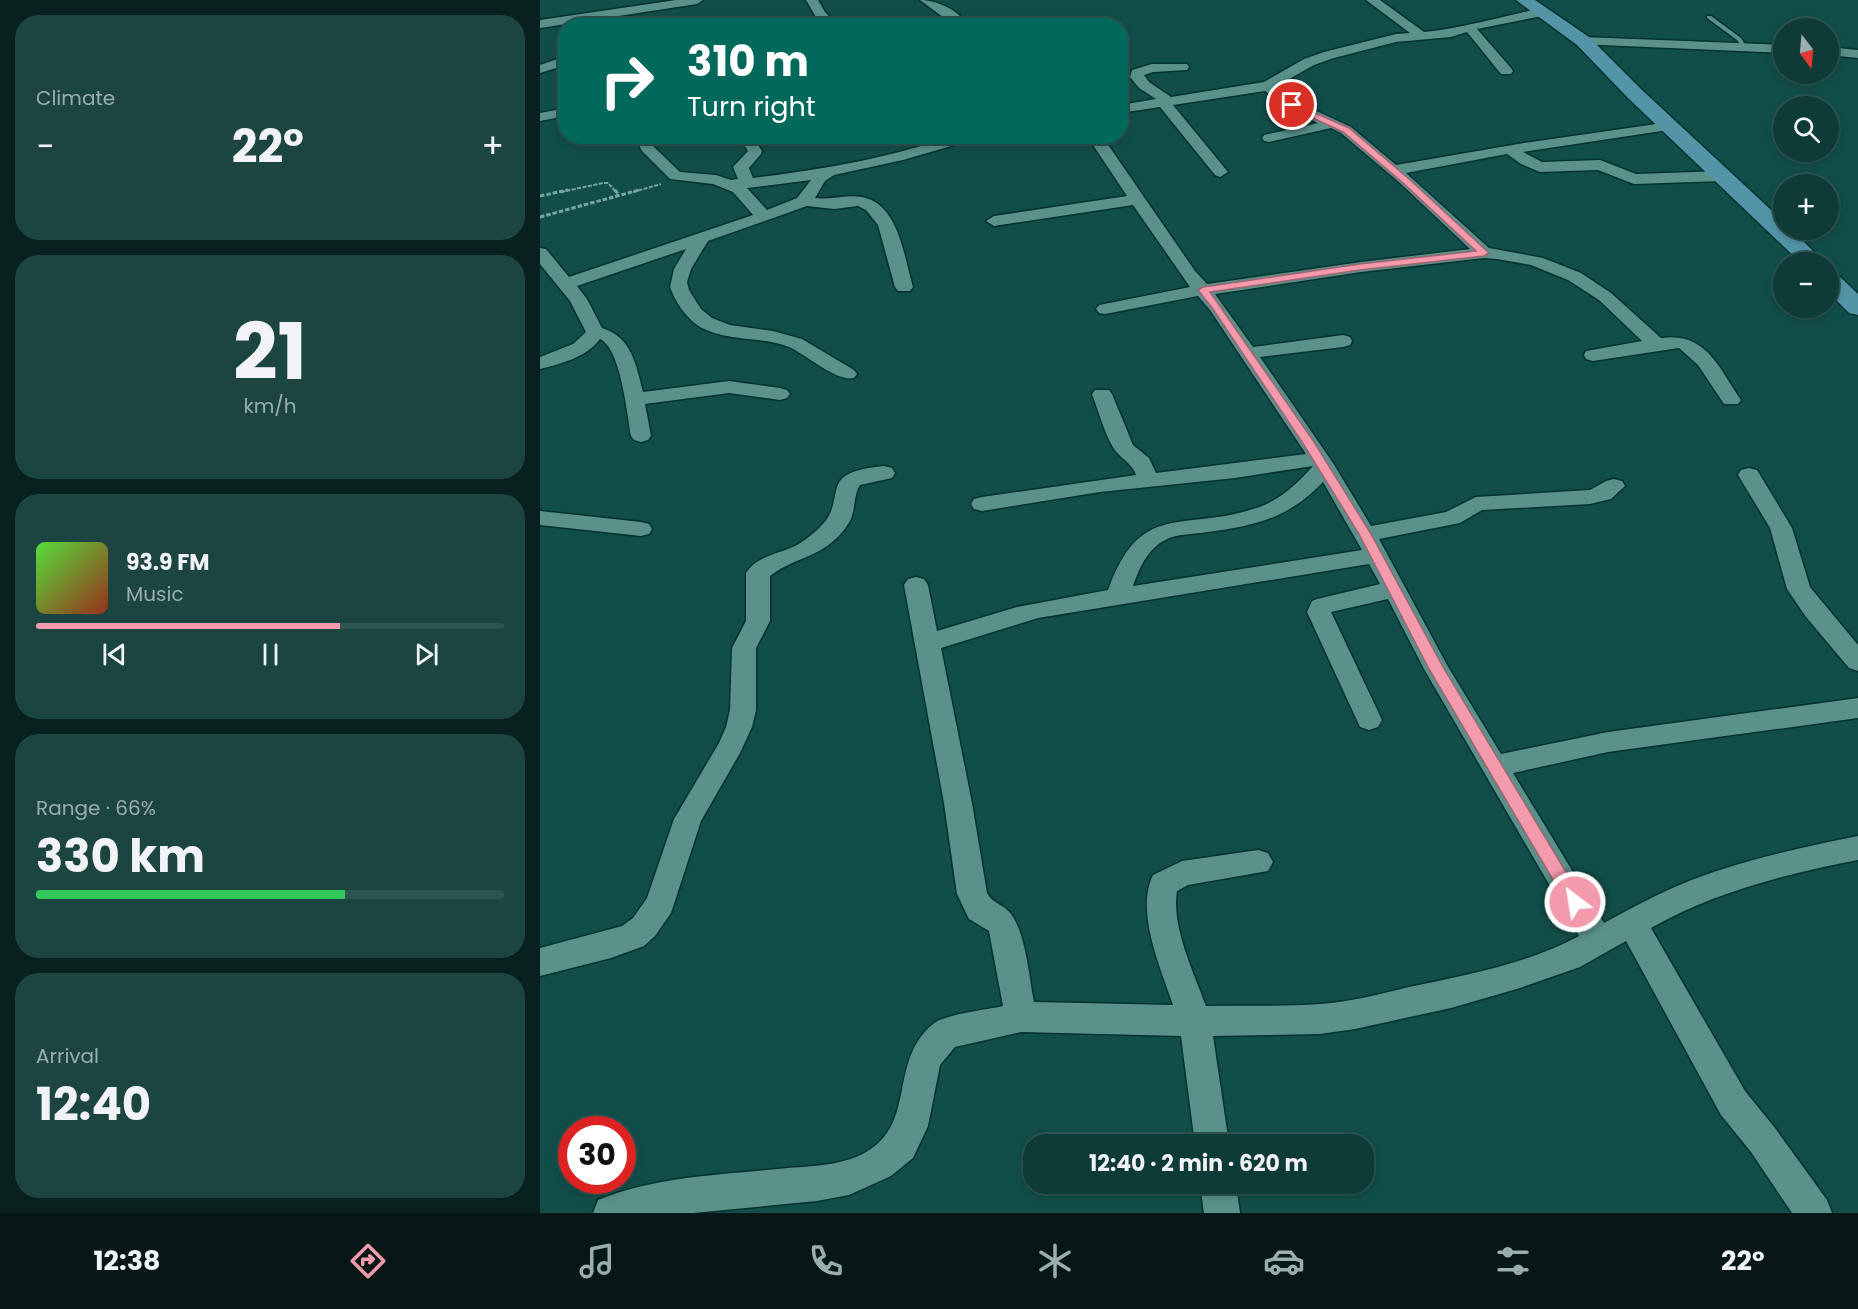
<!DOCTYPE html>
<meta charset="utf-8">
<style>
body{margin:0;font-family:Poppins,sans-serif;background:#1c4542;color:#f1f3f6;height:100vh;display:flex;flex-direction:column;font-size:22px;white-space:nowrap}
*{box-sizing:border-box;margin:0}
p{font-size:20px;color:#9badad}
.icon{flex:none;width:33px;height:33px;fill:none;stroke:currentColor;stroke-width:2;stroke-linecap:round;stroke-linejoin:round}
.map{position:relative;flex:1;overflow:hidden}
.sheet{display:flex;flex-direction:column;gap:15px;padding:15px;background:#08201e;width:540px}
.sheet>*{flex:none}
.hud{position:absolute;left:18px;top:18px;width:570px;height:126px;border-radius:24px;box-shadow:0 3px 9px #0003,0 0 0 2px #2e5452;background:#00695c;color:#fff;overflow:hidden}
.needle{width:39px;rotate:164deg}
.buttons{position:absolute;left:1233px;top:18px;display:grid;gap:12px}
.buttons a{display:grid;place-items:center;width:66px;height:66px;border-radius:50%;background:#0e3a37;box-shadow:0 3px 9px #0003,0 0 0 2px #2e5452;font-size:30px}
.speed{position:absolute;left:18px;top:1116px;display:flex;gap:12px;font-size:30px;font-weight:700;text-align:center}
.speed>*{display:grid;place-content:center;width:78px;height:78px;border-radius:50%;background:#0e3a37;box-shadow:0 3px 9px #0003,0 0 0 2px #2e5452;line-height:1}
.speed .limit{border:9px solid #d22;background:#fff;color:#111}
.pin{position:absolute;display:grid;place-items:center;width:51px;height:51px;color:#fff;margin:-26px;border:3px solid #fff;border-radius:50%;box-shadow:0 2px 6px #0007}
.me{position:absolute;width:66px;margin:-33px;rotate:329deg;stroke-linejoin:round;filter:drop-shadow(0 0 4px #0008)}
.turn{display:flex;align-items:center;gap:21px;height:126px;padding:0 30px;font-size:27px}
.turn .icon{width:78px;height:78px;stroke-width:2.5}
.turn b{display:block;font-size:42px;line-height:51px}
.big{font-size:45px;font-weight:700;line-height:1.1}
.sheet .card{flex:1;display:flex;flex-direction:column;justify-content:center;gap:9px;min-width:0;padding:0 21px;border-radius:24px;background:#1c4542}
.sheet .dial{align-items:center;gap:0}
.dial b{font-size:78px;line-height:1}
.song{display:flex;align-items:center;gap:18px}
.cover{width:72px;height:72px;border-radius:9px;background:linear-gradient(135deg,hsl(110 70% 55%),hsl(10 70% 35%))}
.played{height:6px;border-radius:3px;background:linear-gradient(90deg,#f39aac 65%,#2e5452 65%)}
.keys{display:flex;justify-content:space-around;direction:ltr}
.heat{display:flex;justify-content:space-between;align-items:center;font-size:33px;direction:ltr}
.charge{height:9px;border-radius:4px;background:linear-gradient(90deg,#34c759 66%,#2e5452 0)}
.trip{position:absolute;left:483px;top:1134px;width:351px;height:60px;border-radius:24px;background:#0e3a37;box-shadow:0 3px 9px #0003,0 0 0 2px #2e5452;font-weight:700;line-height:60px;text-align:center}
.tabs{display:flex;height:96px;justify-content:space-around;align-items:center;background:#061716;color:#9badad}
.tabs .icon{width:42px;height:42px}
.tabs .active{color:#f39aac}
.tabs b{font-size:27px;color:#f1f3f6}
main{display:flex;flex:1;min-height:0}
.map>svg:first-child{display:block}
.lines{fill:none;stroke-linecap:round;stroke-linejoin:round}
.lane-casing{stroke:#03312e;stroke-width:3}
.street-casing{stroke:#03312e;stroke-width:3}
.secondary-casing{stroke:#03312e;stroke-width:3}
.path-far1{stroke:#79a5a0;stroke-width:2;stroke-dasharray:4 1.5;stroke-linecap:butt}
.path{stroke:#79a5a0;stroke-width:3;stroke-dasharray:4.5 2;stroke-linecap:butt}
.lane{fill:#5a918b;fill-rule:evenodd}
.street{fill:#5a918b;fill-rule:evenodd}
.secondary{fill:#5395a7;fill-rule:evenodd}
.route{fill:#f39aac;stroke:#9e6470;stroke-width:1.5}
</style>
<main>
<section class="sheet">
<div class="card"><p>Climate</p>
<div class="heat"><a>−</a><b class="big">22°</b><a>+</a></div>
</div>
<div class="card dial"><b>21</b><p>km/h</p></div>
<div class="card">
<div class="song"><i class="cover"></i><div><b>93.9 FM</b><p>Music</p></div></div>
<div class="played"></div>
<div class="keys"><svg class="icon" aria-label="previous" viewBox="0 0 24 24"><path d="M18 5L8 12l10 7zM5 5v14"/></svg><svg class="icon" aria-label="pause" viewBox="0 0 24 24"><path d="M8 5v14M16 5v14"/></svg><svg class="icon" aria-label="next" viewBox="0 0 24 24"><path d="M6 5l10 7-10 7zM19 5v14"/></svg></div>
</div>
<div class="card"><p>Range · 66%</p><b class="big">330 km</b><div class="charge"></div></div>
<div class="card"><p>Arrival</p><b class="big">12:40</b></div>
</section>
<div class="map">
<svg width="1318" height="1213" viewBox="0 0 1318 1213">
<rect width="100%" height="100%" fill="#124e49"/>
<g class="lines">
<defs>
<path id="lane" d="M1167,16h4l30,22 6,10h-4l-6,-8 -30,-22z"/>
<path id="street" d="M136,0h27l-6,4 -157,24v-8z
M266,0h12l7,12 13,14h-13l-9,-9z
M380,0c15,0 41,10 47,26h-12z
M826,0h14l44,32c40,-4 79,-16 118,-24l6,4 -6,4 -65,13 34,39 2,3 -2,3h-10l-34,-42 -16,5 -55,5 -62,16 -20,7 -37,21 20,16 54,25 45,38 128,-22 146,-21 5,1 2,3 -2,3 -152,23 19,10 58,-2 36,14 87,-3 8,5 -8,5 -89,3 -36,-14 -58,2 -19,-8 -14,-10 -101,19 83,75 54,10 38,15 30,20 50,45c45,-7 58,30 80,62l-3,4h-14l-26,-39 -19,-17 -86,13 -7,-2 -2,-4 2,-4 56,-10 -43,-41 -31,-20 -37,-15 -34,-6 -13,-1 -123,14 -146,22 38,53 90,-12 7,2 2,4 -2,4 -7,2 -83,10 73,106 38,63 75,-14 30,-15 114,-7 16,-9 8,-2 8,2 3,5 -14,13 -21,5 -108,6 -22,13 -81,16 68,126 54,89 107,-22 250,-34v20l-250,34 -95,21 91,150c29,-16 59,-32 90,-44 53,-20 109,-32 164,-43v24c-72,14 -143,32 -207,68l94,163 30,37 52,72 5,13h-40l-41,-61 -30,-37 -95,-174 -46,26 -60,21 -69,20 -96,21 -35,5 -107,2 16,108h-34l-14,-108 -160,-4 -66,15 -15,18 -12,61 -15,32 -22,18 -42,19 -32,6 -124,12h-100l5,-13c56,-23 120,-25 179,-31 29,-3 63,-2 89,-17 51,-29 22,-91 67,-128 12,-10 53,-14 70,-18l-14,-75 -20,-12 -12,-25 -13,-91 -40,-218 4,-6 8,-2 8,2 4,6 9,46 80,-24 91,-17c33,-90 73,-58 145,-81 25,-7 43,-24 60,-43l-78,12 -135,14 -118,19 -8,-2 -3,-5 3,-5 8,-2 154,-22c-4,-12 -15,-16 -22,-26 -10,-16 -15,-37 -22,-55l3,-4h14l3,4 21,51 16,13 7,15 150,-19 -96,-144 -12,-14 -93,18 -6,-1 -3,-4 3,-4 91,-18 -57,-82 -139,21 -8,-5 8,-5 133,-20 -40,-60h15l93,135 12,13 154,-22 109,-13 -70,-66 -59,-50 -10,-5 -62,14 -5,-1 -2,-3 2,-3 54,-12 -31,-15 -22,-17 -92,14 55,67 -8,5 -5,-2 -55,-68 -40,6v-8l36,-6 -17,-11 -9,-11 2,-7 20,-6h35l2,3 -2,3 -34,2 -9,3 5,7 22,15 93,-15 40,-23 20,-7 72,-18 14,-1zM783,482l39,68 -229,36c7,-19 14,-37 34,-47 11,-5 28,-5 41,-7 47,-6 81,-14 115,-50zM829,564l11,20 -63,15 -5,2 -5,11 53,115 9,3 9,-3 4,-7 -51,-108 57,-13 36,70 155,267c-52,28 -113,39 -170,51 -29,7 -59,15 -89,17 -38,3 -77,1 -114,2 -12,-33 -35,-80 -29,-115l11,-6 80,-14 5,-9 -5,-9 -10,-3 -76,11 -29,14c-18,37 8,94 20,130l-139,-3c-5,-24 -8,-68 -23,-88 -6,-9 -18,-10 -24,-21l-15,-90 -31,-155 97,-30z
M1043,37l201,8v8l-206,-9 -1,-3 1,-3z
M1288,47l30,3v8l-30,-3z
M26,56v9l-26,8v-8z
M26,108v8l-26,5v-8z
M94,136h15l4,10 27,26 36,3 15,5 7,-1 -5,-12 15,-16 -7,-10 3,-5h17l-5,6 6,9 -1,3 -12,14 4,10c48,-6 95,-13 142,-25 30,-7 50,-17 82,-17l-2,3 -72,21 -69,15 -9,6 -10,17c15,2 32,-4 47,-1 37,7 42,60 51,90l-3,4h-12l-3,-4 -17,-62 -12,-15 -8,-4 -24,3 -27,-3 -99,35 -17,28 -4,13 2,8 12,19 11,9 18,7 43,6 29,8 52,31 3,4 -3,4c-18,4 -47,-23 -65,-31 -28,-11 -62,-5 -89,-20 -13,-8 -25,-25 -30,-40l4,-18 12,-20 -109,37 10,13 15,29c30,9 34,37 41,64l86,-11 51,7 7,2 3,4 -3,4 -7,2 -51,-7 -84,11 6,32 -3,4 -7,2 -7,-2 -3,-4c-4,-22 -10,-87 -31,-97 -13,18 -39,25 -60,30v-12l33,-13 13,-12 -16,-31 -30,-37v-16l6,1 23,28 184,-62 -20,-23 -20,-8 -43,-5 -28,-28zM271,180l-14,18 -30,12 -20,-22z
M344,466l8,2 3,5 -3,5 -32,7c-7,11 -4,24 -10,36 -22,37 -51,33 -80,55v45l-14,27v62l-4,17 -12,26 -39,68 -30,92 -16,23 -11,10 -33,12 -71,18v-28l82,-22 11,-8 14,-20 27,-79 45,-76 7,-16 4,-17 2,-62 14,-27v-48c11,-17 32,-19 49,-27 8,-4 15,-10 22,-16 36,-32 -6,-57 67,-64z
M1209,468l8,2 35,58 18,59 48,58v26l-9,-3 -43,-51 -19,-28 -17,-61 -32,-53 3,-5z
M0,511l101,11 8,2 3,5 -3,5 -8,2 -101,-11z
M660,1184h36l4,29h-36z"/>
<path id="secondary" d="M976,0h19l54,37 53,53 142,132v8h8l32,32h-24l-172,-164 -51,-53z
M1288,271l8,2 22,21v21l-9,-2 -21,-21z"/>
</defs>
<use href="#lane" class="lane-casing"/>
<use href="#street" class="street-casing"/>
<use href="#secondary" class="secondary-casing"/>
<path class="path-far1" d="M21,192l42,-9h5l8,9
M93,192l28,-8"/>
<path class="path" d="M75,190l4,5
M0,196l28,-6
M0,217l99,-27"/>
<use href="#lane" class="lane"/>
<use href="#street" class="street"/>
<use href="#secondary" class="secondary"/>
</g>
<path class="route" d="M749,104h6l54,24 59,50 81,75 -5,3 -124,14 -150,22 104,150 57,92 72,133 141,235 -3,5 -6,2 -6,-2 -140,-238 -70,-135 -57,-92 -89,-133 -15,-19 5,-3 157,-23 116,-13 -74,-69 -59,-50 -54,-25z"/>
</svg>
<div class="buttons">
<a><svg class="needle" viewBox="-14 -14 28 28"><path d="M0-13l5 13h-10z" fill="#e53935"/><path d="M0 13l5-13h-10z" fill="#9badad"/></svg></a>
<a><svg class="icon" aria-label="search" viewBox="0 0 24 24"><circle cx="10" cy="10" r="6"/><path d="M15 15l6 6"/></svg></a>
<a>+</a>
<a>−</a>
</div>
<div class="speed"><div class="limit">30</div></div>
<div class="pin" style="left:752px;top:105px;background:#d93025"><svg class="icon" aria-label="arrive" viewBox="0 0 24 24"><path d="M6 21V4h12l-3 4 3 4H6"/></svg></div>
<svg class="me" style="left:1035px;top:902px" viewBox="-20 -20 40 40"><circle r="17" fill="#f39aac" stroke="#fff" stroke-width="3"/><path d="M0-11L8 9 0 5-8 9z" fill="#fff"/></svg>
<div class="trip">12:40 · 2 min · 620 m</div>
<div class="hud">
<div class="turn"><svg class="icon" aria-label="right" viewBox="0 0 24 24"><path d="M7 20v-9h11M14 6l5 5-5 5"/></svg><div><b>310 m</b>Turn right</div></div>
</div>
</div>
</main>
<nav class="tabs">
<b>12:38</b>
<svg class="icon active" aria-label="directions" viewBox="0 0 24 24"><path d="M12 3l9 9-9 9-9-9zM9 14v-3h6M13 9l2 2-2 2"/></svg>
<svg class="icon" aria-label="music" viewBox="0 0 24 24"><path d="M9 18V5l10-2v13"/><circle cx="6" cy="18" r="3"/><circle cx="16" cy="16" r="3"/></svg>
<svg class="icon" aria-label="phone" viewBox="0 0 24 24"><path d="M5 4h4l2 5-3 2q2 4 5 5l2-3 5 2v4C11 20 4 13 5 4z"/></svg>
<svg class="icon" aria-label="climate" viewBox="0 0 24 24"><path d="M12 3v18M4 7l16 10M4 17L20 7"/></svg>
<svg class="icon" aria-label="car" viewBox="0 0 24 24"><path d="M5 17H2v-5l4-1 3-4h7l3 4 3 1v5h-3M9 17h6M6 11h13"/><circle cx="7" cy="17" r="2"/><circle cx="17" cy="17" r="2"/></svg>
<svg class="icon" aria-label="filters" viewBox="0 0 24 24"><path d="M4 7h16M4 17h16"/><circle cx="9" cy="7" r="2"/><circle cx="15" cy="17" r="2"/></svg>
<b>22°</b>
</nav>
